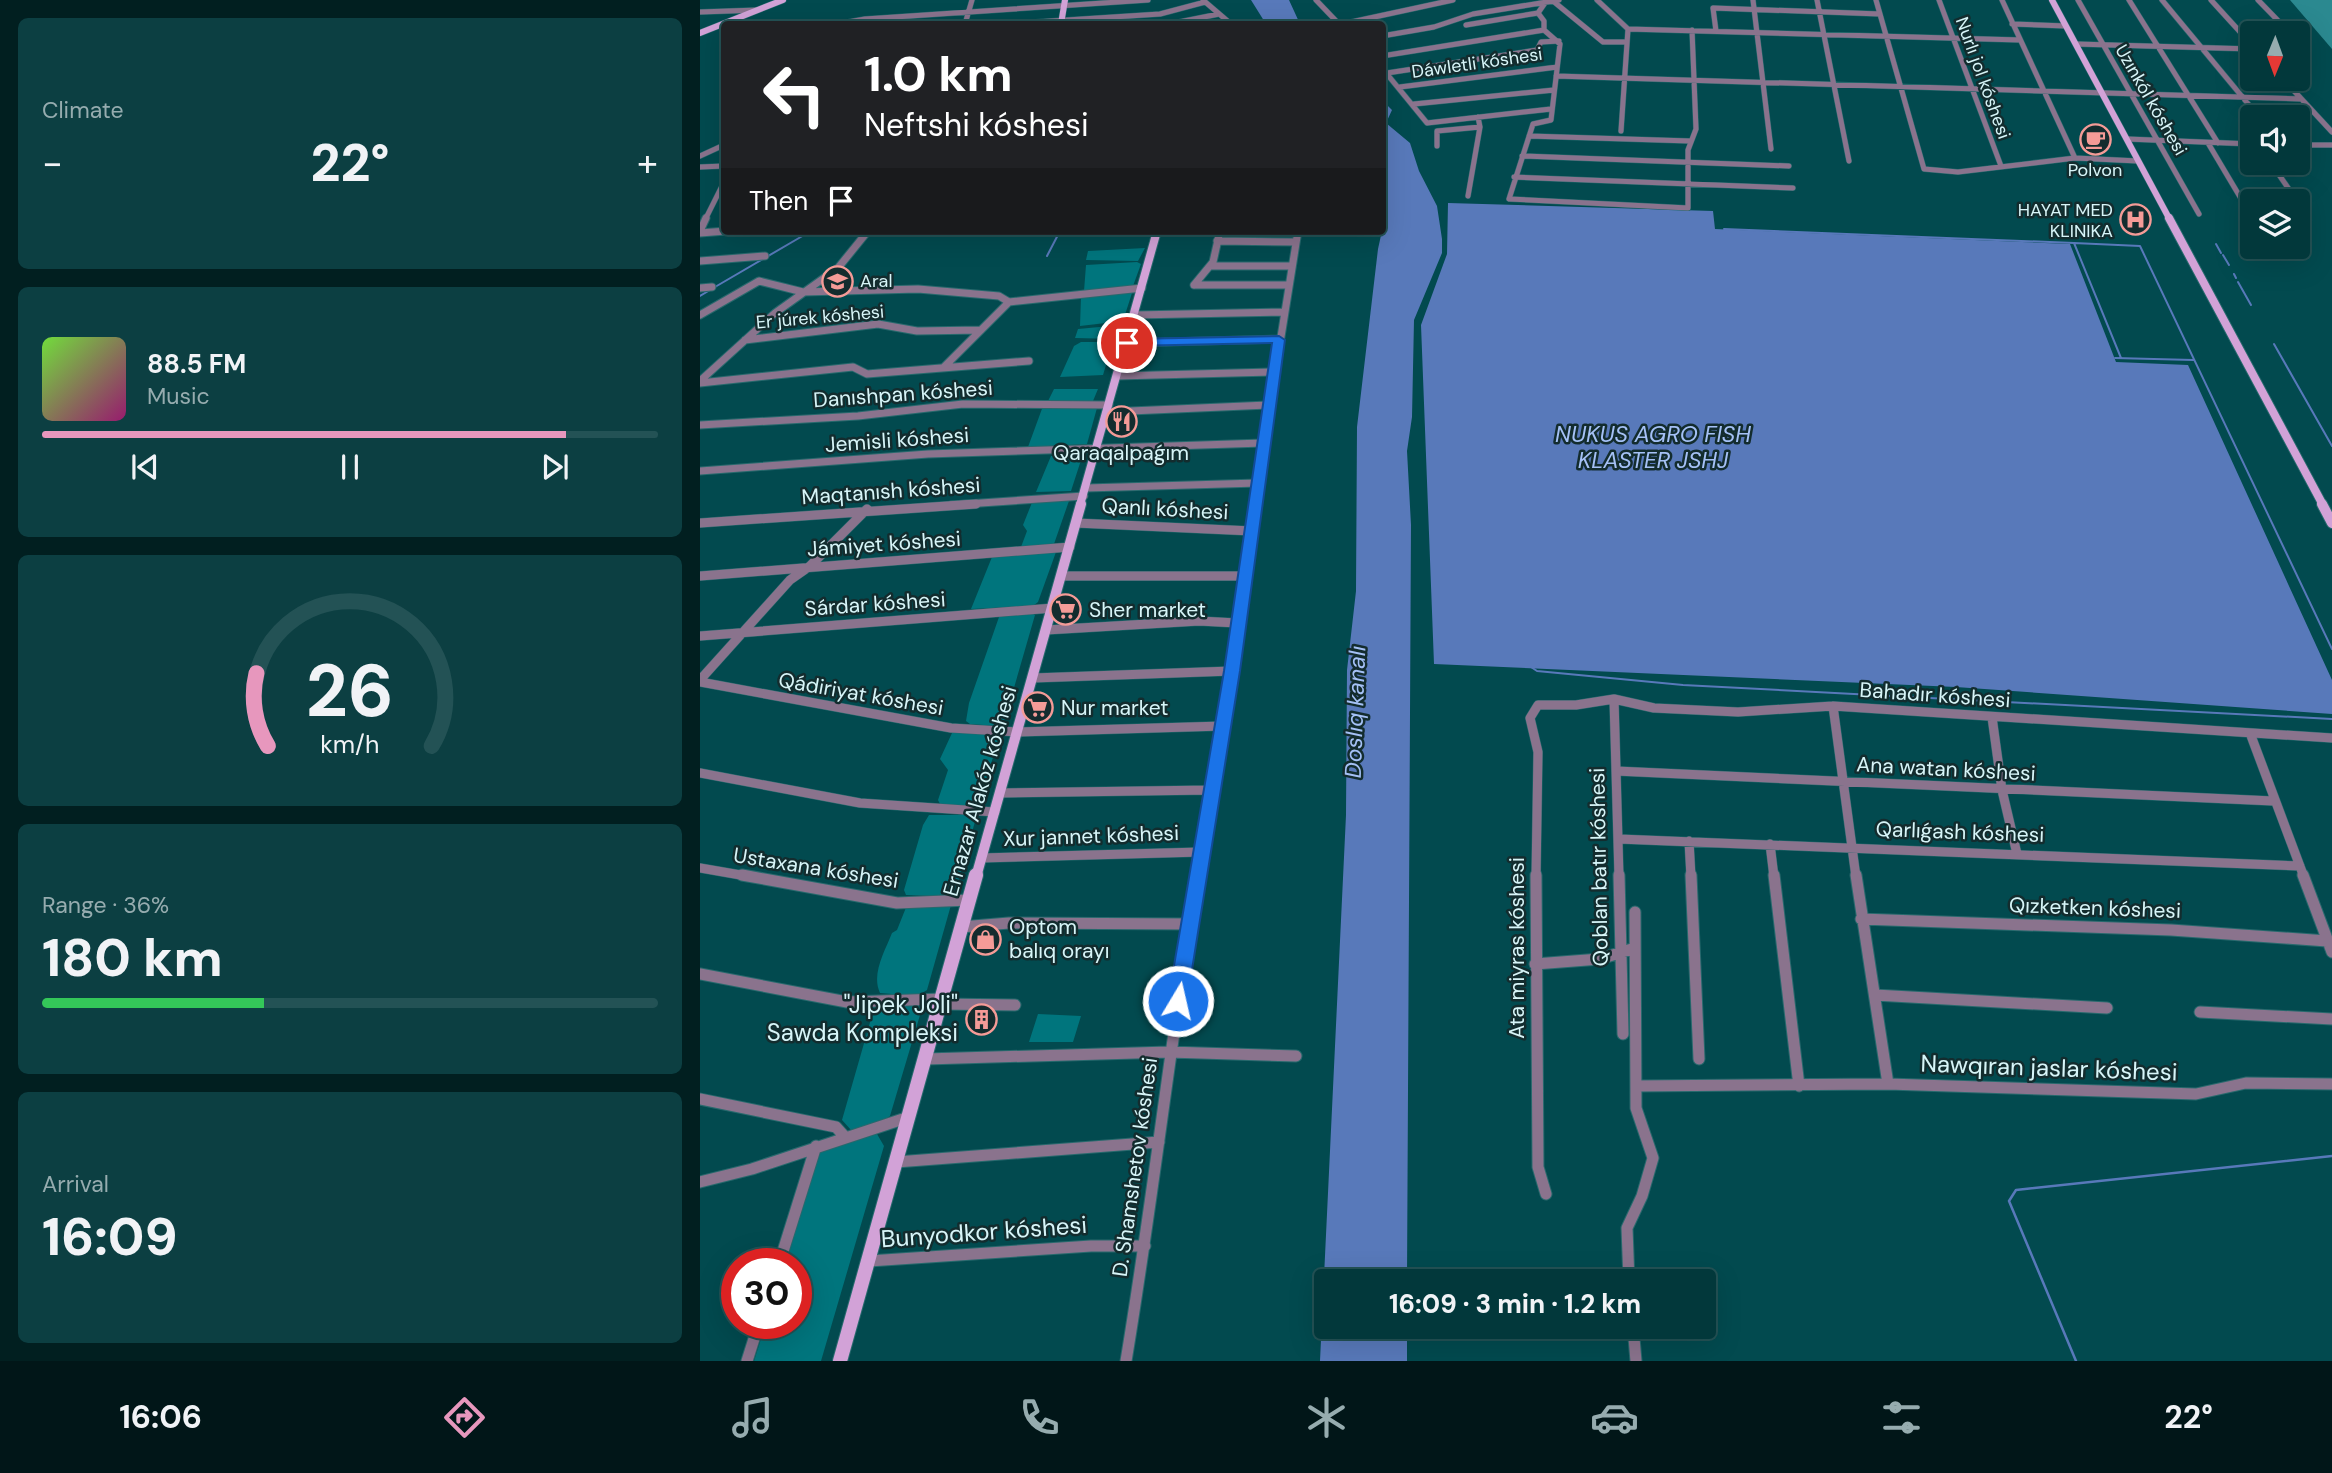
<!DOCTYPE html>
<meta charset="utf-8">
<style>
body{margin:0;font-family:"DM Sans",sans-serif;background:#0c3f42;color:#f1f3f6;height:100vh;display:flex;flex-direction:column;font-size:26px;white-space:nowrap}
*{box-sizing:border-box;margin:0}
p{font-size:23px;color:#96acaf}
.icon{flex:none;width:38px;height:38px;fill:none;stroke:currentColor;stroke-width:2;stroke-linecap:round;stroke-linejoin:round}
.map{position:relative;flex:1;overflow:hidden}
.details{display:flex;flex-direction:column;gap:18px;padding:18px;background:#011f20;width:700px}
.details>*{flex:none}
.hud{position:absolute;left:21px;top:21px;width:665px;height:214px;border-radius:7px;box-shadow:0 7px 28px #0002,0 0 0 2px #235255;background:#202124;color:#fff;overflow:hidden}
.needle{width:46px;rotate:181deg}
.buttons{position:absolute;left:1540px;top:21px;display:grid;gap:14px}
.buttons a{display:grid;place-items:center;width:70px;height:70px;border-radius:7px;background:#02383b;box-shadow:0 7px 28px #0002,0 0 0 2px #235255;font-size:35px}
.speed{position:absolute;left:21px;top:1248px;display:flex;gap:14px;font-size:35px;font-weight:700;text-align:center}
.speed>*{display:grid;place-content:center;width:91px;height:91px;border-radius:50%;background:#02383b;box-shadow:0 7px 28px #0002,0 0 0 2px #235255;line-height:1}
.speed .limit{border:10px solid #d22;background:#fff;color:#111}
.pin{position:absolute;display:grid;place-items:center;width:60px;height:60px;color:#fff;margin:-30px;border:4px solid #fff;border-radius:50%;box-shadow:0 2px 7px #0007}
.me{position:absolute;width:77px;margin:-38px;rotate:9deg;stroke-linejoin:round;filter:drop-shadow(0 0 5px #0008)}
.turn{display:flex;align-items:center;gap:24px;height:147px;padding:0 28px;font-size:32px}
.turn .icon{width:91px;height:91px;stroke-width:2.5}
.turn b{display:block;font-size:49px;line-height:60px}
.then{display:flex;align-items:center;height:66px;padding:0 28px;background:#0003;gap:14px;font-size:26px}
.big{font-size:52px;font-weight:800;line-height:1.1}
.details .widget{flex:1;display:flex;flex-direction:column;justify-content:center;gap:10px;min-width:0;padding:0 24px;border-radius:10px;background:#0c3f42}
.details .dial{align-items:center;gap:0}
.dial svg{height:182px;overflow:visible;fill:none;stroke:#235255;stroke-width:7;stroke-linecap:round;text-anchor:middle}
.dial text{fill:#f1f3f6;stroke:none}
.song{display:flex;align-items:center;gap:21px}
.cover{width:84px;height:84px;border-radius:10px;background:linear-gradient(135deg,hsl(100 70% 55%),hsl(320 70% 35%))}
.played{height:7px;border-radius:4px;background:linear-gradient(90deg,#e797bd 85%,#235255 85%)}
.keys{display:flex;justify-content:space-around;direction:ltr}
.heat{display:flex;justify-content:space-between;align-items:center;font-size:38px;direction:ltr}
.charge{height:10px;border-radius:5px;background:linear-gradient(90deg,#34c759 36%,#235255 0)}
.trip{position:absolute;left:614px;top:1269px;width:402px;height:70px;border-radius:7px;background:#02383b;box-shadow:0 7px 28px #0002,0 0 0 2px #235255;font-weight:800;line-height:70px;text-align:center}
.tab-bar{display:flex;height:112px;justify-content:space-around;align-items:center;background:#011618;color:#96acaf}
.tab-bar .icon{width:49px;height:49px}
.tab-bar .selected{color:#e797bd}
.tab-bar b{font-size:32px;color:#f1f3f6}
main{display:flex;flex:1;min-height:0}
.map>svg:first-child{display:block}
.green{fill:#00757d}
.forest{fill:#2b8990}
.water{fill:#5879ba}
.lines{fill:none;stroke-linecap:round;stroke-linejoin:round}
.stream-far1{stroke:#5879ba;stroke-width:2}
.stream{stroke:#5879ba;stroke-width:2.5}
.minor-far3-casing{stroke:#28696d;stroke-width:6}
.minor-far2-casing{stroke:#28696d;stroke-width:9}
.minor-far1-casing{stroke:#28696d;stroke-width:10}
.minor-casing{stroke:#28696d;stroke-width:13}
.major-far3-casing{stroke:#28696d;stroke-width:7}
.major-far2-casing{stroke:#28696d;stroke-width:10}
.major-far1-casing{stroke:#28696d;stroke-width:12}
.major-casing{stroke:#28696d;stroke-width:16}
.minor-far3{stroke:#8a738d;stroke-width:5}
.minor-far2{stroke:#8a738d;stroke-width:7}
.minor-far1{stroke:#8a738d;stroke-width:9}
.minor{stroke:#8a738d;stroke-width:11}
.major-far3{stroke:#d2a2d7;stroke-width:6}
.major-far2{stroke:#d2a2d7;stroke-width:8}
.major-far1{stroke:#d2a2d7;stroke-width:10}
.major{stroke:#d2a2d7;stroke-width:14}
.route{fill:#1a73e8;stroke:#114b97;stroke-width:2}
.labels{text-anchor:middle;stroke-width:5;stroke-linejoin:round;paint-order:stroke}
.far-street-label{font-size:18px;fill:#d7f5f8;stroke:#132c2e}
.far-poi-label{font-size:18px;fill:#d7f5f8;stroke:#132c2e}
.street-label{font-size:21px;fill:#d7f5f8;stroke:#132c2e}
.poi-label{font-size:21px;fill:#d7f5f8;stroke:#132c2e;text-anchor:start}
.water-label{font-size:23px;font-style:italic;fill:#a5c1f6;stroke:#132c2e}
.near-poi-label{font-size:24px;fill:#d7f5f8;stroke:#132c2e;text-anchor:end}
.near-street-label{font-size:24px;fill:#d7f5f8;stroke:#132c2e}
</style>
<main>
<section class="details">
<div class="widget"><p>Climate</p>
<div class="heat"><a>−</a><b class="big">22°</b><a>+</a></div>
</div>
<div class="widget">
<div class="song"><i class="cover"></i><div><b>88.5 FM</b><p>Music</p></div></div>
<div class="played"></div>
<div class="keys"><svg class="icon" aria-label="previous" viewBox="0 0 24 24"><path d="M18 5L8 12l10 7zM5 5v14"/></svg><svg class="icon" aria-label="pause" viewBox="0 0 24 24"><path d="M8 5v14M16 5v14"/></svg><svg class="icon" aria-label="next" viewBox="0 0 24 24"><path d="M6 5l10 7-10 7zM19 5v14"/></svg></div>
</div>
<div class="widget dial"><svg viewBox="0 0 100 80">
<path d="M14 69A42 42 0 1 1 86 69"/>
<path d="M14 69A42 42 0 0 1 9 37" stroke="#e797bd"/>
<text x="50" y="56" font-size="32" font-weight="700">26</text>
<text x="50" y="72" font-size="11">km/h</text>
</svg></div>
<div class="widget"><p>Range · 36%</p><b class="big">180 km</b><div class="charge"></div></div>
<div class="widget"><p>Arrival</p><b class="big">16:09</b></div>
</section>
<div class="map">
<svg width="1632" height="1361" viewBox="0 0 1632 1361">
<rect width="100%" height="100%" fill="#024a4f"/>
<path class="green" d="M445,248l-7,13 -52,-1 2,-9z
M437,262l4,2 -8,22 -49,5 2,-26z
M428,291l4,2 -9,28 -43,5 1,-30z
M421,325l2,1 -7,13 -41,-1 3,-9z
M381,342h32l-10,33 -43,2 14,-31z
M354,389h44l-5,12h-45z
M343,406l54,2 -10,36 -59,3z
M384,451l-13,40 -35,1 15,-36z
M370,498l-16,46 -33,3 6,-16 -4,-6 10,-25z
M356,552l-18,50 -5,4 -62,3 21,-52z
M332,613l3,2 -30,104 -8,7 -27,-2 -4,-3 3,-18 30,-86z
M258,731l41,3 -1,7 -20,65 -36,2 -4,-8 10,-30 -8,-11 12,-26z
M229,815h45l2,3 -20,72 -20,6 -30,-1 -2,-5 19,-65z
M207,905h44l-24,85 -10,6 -37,-3c-9,-19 5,-42 12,-60l5,-3z
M223,1005l-33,111 -9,6 -30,8 -9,-10 31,-108 4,-6z
M338,1014l43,2 -8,26h-44z
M177,1134l7,12 -63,215h-67l12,-38h30v-59l-12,-1 36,-111z"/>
<path class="forest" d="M1590,0h42v49z"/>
<path class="water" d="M551,0h38l11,24h-34z
M683,101l9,9 -6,13 24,20 9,28 18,35 5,33v14l-28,67 -2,97 -5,34 4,74 -4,756h-81v45l81,1v34h-87l26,-546 1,-145 9,-79 1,-164 21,-178 7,-32z
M748,203l265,8 2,18 355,15 46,118 72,3 144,315v34l-376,-27 -522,-23 -13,-339 26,-71z"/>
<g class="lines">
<path class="stream-far1" d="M1024,229l350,14 47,115
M1374,243l66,3 192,403
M1516,244l5,9
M1523,255l6,10
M347,256l13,-25
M1534,274l2,4
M1538,282l13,23
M15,287l96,-56
M0,296l10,-6
M1574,344l58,102
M1415,358l78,2
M831,667l6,4 146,14 649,34"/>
<path class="stream" d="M1376,1361l-67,-160 7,-11 316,-34"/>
<defs>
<path id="minor-far3" d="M503,0l28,24
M616,0l23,24
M847,0l-9,13 6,8v9l16,14 -9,76 -18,4 -24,75 179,9v-58l8,-21 -4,-99
M897,0l31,29 392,11
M1053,0l18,149
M1117,0l32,161
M1176,0l48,169 34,3 117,-14 63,3
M1239,0l62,166
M1302,0l73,158
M1378,0l121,214
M1429,0l89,143
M1462,0l97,117
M1511,0l41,45
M1558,0l32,33
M853,1l50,41h24
M0,12l58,-2
M137,24l28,-5 283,-19
M265,24l7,-24
M304,24l156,-10 45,-12
M469,24l50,-10
M642,24l111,-24
M1312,24l54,2
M766,25l72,-12
M1016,31l-3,-23 167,6
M682,36l52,-9 39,-13 86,-14
M1376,44l176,5
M682,56l162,-26
M682,68l45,55 124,-14
M687,73l150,-23 4,-8 18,-1
M856,76l745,23
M1583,79l49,53
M700,87l157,-20
M714,104l140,-14
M921,131l7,-102
M829,136l161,5
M1427,139l125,5
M1508,143l44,74
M1598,145h34
M737,146v-15l43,-4
M0,156l24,-11
M822,156l267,10
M1571,163l26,38
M0,167l24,-1
M814,177l279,11
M768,196l12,-69 -2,-10
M1598,203l11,17
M5,220l19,-38"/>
<path id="minor-far2" d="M0,231l6,-13
M0,233l26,-2
M517,241l79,1
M0,261l65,-5
M510,266h81
M494,285h94
M494,285l19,-23 7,-31
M0,288l12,-1
M0,315l59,-34 44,11 115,-3 81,7 10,6 133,-14
M435,315l148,-3
M45,340l133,-16 39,7 64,-1
M427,343l152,-4
M244,367l65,-65
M417,376l156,-4
M0,381l75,-68 63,-45 30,-37
M0,383l153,-16 14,7 162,-13
M407,412l161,-7
M0,425l158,-9 105,-12 146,1
M0,471l228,-17 335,-11
M386,488l172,-5
M251,505l133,-9
M554,505l44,-274"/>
<path id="minor-far1" d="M0,523l276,-19
M376,523l176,8
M0,576l370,-29
M362,576h183
M346,630l153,-9 38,2
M0,636l353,-28
M333,678l199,-7
M0,680l90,-100 20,-14 57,-57
M0,682l251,46 67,4 205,-6
M914,699l5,178
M1133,706l23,171
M1292,717l10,73 15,64
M1550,733l54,144
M916,771l657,30
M0,773l160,30 135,9
M301,793l210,-3
M919,839l681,27
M989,841l2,36
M1070,844l4,33
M281,858l220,-6
M0,868l52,9
M498,877l34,-206 23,-167
M836,877l2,-125 -8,-34 8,-13h38l38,-6 40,9 84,4 95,-6 499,32"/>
<path id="minor" d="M42,875l155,28 72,-3
M836,875l2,292 8,27
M919,875l4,159
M991,875l8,184
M1074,875l25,211
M1156,875l32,209
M1603,875l29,77
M1161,919l310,11 156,11
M261,927l48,-4 181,1
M835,964l65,-5 35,-11
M0,974l147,28 95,-3
M1175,995l232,13
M241,1004l74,1
M1500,1012l132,7
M226,1059l243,-7 127,4
M936,1086l252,-2 308,10 50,-11 86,1
M0,1099l136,28 9,10
M196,1162l263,-20
M0,1182l52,-13 157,-52
M169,1261l222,-15h54
M79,1264l37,-118
M929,1281l-2,-53 15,-32 11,-38 -17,-50 -1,-196
M933,1326l3,35
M47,1361l12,-38
M426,1361c27,-162 45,-324 72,-486"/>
<path id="major-far3" d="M1352,0l118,220
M361,24l4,-24
M0,33l83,-33"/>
<path id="major-far2" d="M1469,218l154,287
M380,505l77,-274"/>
<path id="major-far1" d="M1622,504l10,19
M276,877l105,-373"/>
<path id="major" d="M140,1361l136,-486"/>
</defs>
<use href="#minor-far3" class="minor-far3-casing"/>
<use href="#minor-far2" class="minor-far2-casing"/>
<use href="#minor-far1" class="minor-far1-casing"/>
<use href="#minor" class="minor-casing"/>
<use href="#major-far3" class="major-far3-casing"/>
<use href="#major-far2" class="major-far2-casing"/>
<use href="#major-far1" class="major-far1-casing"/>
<use href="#major" class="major-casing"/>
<use href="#minor-far3" class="minor-far3"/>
<use href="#minor-far2" class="minor-far2"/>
<use href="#minor-far1" class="minor-far1"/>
<use href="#minor" class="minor"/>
<use href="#major-far3" class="major-far3"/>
<use href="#major-far2" class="major-far2"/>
<use href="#major-far1" class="major-far1"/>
<use href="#major" class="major"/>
</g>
<path class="route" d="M579,336l6,4 -45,331 -53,330 -3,6 -6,3 -7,-3 -3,-6 56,-330 48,-328 -145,3 -6,-3 6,-4z"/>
<defs>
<symbol id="cafe-ring" viewBox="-11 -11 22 22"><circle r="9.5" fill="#132c2e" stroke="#f59b97" stroke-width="1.5"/><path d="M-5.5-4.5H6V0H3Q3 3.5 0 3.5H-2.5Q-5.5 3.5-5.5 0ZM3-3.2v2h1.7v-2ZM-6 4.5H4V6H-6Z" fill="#f59b97"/></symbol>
<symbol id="hospital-ring" viewBox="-11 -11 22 22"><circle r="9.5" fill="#132c2e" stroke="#f59b97" stroke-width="1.5"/><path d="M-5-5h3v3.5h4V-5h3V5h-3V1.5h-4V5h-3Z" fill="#f59b97"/></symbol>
<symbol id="school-ring" viewBox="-11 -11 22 22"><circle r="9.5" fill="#132c2e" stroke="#f59b97" stroke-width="1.5"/><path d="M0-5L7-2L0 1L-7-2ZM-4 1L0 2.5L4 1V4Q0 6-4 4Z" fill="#f59b97"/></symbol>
<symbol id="restaurant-ring" viewBox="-11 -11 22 22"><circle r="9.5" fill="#132c2e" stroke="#f59b97" stroke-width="1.5"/><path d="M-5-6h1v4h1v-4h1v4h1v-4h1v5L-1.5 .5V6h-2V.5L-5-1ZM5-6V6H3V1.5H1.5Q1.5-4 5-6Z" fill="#f59b97"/></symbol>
<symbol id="supermarket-ring" viewBox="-11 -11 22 22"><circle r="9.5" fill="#132c2e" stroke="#f59b97" stroke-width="1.5"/><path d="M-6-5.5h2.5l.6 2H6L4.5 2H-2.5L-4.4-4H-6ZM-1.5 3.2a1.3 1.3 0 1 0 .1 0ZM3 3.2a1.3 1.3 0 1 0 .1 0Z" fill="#f59b97"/></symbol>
<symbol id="shop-ring" viewBox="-11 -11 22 22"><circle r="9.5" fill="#132c2e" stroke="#f59b97" stroke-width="1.5"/><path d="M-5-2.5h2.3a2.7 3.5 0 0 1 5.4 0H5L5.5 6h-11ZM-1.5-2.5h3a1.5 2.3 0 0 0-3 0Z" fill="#f59b97"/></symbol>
<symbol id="building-ring" viewBox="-11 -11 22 22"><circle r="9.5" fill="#132c2e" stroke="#f59b97" stroke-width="1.5"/><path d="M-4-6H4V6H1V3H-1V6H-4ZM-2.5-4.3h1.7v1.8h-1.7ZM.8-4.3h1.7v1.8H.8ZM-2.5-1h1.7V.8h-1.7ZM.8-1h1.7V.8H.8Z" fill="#f59b97"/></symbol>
</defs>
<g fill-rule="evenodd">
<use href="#cafe-ring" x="1378" y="122" width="35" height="35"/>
<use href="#hospital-ring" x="1418" y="202" width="35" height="35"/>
<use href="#school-ring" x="120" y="264" width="35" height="35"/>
<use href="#restaurant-ring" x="404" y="404" width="35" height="35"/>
<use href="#supermarket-ring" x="348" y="592" width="35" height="35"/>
<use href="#supermarket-ring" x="320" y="690" width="35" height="35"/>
<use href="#shop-ring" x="268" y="922" width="35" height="35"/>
<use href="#building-ring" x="264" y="1002" width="35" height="35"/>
</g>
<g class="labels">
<g class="far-street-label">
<text transform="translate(777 63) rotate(-8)" y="6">Dáwletli kóshesi</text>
<text transform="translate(1283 78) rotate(70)" y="6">Nurlı jol kóshesi</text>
<text transform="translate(1451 100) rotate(60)" y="6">Uzınkól kóshesi</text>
<text transform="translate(120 317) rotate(-5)" y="6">Er júrek kóshesi</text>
</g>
<g class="far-poi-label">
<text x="1395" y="176">Polvon</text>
<text x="1413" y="216" text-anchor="end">HAYAT MED<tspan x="1413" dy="21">KLINIKA</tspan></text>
<text x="160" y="287" text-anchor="start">Aral</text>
</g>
<g class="street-label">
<text transform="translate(203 394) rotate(-4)" y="7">Danıshpan kóshesi</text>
<text transform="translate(197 440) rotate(-4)" y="7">Jemisli kóshesi</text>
<text transform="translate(191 491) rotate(-4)" y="7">Maqtanısh kóshesi</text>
<text transform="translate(465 509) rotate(3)" y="7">Qanlı kóshesi</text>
<text transform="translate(184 544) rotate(-4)" y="7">Jámiyet kóshesi</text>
<text transform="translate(175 604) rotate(-4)" y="7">Sárdar kóshesi</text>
<text transform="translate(161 694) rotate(10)" y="7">Qádiriyat kóshesi</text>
<text transform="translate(1235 695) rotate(4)" y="7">Bahadır kóshesi</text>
<text transform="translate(1246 769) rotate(3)" y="7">Ana watan kóshesi</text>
<text transform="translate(280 791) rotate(-74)" y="7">Ernazar Alakóz kóshesi</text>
<text transform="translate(1260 832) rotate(2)" y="7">Qarlıǵash kóshesi</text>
<text transform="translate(391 836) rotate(-2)" y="7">Xur jannet kóshesi</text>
<text transform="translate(899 867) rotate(-91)" y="7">Qoblan batır kóshesi</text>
<text transform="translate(116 868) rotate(9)" y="7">Ustaxana kóshesi</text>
<text transform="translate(1395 908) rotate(2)" y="7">Qızketken kóshesi</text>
<text transform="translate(817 948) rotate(-90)" y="7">Ata miyras kóshesi</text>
<text transform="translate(435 1167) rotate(-82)" y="7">D. Shamshetov kóshesi</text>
</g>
<g class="poi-label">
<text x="421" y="460" text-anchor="middle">Qaraqalpaǵım</text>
<text x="389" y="617">Sher market</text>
<text x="361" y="715">Nur market</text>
<text x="309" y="934">Optom<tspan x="309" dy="24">balıq orayı</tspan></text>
</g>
<g class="water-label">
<text x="953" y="442">NUKUS AGRO FISH<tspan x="953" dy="26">KLASTER JSHJ</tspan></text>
<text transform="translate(655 712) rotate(-88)" y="8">Doslıq kanalı</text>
</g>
<g class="near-poi-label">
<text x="258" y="1013">"Jipek Joli"<tspan x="258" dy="28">Sawda Kompleksi</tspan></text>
</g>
<g class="near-street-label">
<text transform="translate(1349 1068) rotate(2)" y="8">Nawqıran jaslar kóshesi</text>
<text transform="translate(284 1232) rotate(-4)" y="8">Bunyodkor kóshesi</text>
</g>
</g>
</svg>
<div class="buttons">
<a><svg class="needle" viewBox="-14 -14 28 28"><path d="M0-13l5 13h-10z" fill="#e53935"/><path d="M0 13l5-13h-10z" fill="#96acaf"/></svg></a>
<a><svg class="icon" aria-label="sound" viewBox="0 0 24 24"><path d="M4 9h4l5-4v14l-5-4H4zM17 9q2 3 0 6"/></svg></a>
<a><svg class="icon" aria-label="layers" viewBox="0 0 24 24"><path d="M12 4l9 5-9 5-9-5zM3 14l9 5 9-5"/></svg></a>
</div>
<div class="speed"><div class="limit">30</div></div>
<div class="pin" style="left:427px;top:343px;background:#d93025"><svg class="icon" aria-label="arrive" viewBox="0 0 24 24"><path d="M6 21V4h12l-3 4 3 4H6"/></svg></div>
<svg class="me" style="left:478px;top:1001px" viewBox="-20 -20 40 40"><circle r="17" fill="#1a73e8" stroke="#fff" stroke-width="3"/><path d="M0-11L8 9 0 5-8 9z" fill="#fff"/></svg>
<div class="trip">16:09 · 3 min · 1.2 km</div>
<div class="hud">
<div class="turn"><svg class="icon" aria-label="left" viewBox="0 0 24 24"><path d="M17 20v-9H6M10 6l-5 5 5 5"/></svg><div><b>1.0 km</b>Neftshi kóshesi</div></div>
<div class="then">Then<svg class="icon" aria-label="arrive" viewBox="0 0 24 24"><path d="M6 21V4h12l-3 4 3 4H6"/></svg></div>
</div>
</div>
</main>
<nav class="tab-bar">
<b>16:06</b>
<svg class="icon selected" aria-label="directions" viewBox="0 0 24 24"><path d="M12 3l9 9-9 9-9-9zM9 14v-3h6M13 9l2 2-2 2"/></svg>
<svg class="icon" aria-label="music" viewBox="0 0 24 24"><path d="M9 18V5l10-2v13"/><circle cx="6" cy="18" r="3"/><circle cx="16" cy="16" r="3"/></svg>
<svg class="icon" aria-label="phone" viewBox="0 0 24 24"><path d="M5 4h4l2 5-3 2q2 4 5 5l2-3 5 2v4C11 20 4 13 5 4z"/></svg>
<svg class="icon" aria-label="climate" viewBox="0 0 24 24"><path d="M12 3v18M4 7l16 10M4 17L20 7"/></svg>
<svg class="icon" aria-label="car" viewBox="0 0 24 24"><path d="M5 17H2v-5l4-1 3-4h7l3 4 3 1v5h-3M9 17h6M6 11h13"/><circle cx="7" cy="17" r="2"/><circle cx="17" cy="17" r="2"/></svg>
<svg class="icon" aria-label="filters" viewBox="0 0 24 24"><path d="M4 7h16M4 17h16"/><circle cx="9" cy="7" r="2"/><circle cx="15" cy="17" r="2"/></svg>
<b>22°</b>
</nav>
